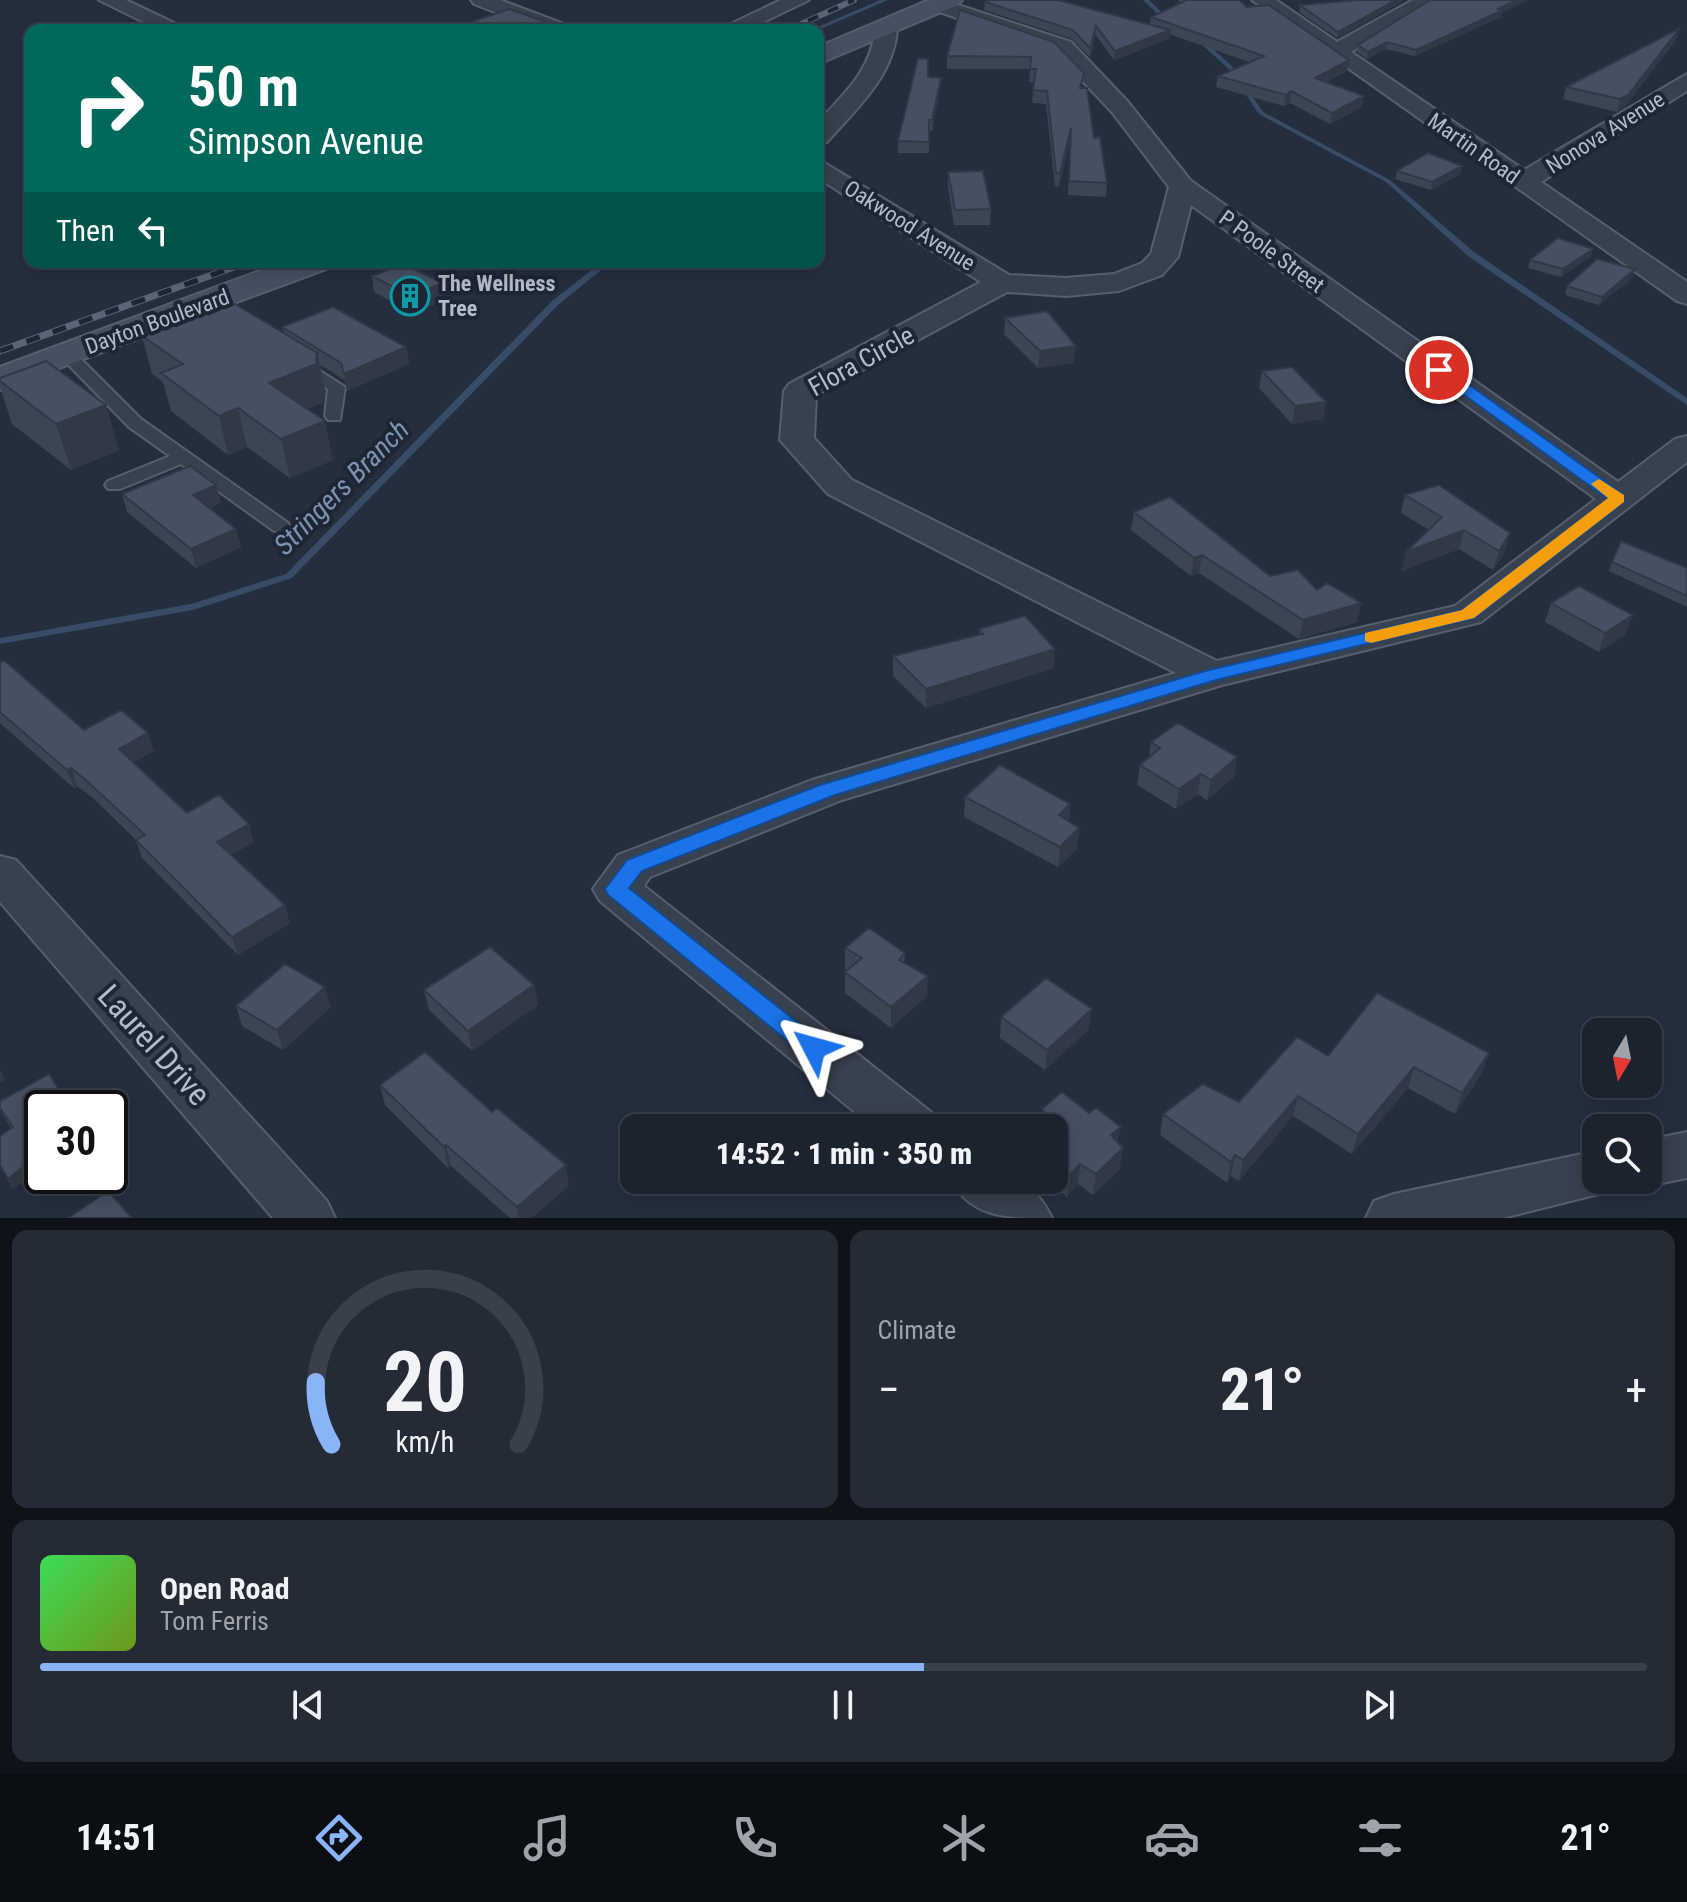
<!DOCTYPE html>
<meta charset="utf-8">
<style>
body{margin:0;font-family:"Roboto Condensed",sans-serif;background:#242b36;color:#f1f3f6;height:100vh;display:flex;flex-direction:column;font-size:30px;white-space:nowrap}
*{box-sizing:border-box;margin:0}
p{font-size:26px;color:#a0a4aa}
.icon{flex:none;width:44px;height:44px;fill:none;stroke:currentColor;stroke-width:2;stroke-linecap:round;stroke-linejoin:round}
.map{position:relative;height:1218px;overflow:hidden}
.details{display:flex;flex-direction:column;gap:12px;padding:12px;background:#0f1319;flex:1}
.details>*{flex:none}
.guide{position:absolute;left:24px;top:24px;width:800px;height:244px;border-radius:16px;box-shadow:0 4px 20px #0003,0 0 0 2px #39404a;background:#00695c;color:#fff;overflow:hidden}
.needle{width:52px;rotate:190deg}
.fabs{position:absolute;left:1582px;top:1018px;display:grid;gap:16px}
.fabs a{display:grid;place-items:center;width:80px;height:80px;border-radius:16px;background:#1b232e;box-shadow:0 4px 20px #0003,0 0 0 2px #39404a;font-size:40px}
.speed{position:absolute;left:24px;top:1090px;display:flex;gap:16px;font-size:40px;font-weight:700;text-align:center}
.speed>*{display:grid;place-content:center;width:104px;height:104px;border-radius:50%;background:#1b232e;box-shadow:0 4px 20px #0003,0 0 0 2px #39404a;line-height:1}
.speed .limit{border:4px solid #111;border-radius:12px;background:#fff;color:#111}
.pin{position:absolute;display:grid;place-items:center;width:68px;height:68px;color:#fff;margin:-34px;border:4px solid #fff;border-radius:50%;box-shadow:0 2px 8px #0007}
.me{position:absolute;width:88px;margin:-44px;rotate:309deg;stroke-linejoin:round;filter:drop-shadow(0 0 6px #0008)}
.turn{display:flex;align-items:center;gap:28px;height:168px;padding:0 32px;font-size:36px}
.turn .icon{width:104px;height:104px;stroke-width:2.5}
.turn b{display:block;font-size:56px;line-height:68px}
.then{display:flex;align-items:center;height:76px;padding:0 32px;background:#0003;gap:16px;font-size:30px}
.big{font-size:60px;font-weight:800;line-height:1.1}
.details .tile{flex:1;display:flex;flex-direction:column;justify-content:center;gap:12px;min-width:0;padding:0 28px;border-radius:16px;background:#242b36}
.details .dial{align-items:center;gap:0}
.dial svg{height:208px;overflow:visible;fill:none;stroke:#39404a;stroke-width:7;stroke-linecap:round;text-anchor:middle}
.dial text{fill:#f1f3f6;stroke:none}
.song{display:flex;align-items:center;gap:24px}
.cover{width:96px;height:96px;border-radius:12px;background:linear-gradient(135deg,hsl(130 70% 55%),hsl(80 70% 35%))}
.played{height:8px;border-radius:4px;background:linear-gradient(90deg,#8ab4f8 55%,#39404a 55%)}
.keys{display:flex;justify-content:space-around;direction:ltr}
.heat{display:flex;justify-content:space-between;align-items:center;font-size:44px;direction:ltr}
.details .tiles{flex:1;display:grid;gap:12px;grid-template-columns:1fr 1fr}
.tile:last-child{grid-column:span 2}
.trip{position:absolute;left:620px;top:1114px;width:448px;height:80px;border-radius:16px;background:#1b232e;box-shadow:0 4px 20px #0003,0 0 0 2px #39404a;font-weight:800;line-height:80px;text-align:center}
.tabs{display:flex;height:128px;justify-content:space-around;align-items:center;background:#0b0e12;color:#a0a4aa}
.tabs .icon{width:56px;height:56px}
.tabs .current{color:#8ab4f8}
.tabs b{font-size:36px;color:#f1f3f6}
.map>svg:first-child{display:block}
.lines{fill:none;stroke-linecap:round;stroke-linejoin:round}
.stream{fill:#394c67;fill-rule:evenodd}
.lane-casing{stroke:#565f6c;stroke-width:4}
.street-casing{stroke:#565f6c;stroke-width:4}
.secondary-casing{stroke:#565f6c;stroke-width:4}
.lane{fill:#38414e;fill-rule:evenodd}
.street{fill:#38414e;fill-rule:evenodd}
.secondary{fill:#465061;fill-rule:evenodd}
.rail-far1-casing{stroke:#5a6575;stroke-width:6}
.rail-casing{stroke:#5a6575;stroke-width:7}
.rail-far1{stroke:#1d2633;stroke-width:4;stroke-dasharray:11;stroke-linecap:butt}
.rail{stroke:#1d2633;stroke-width:5;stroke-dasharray:14;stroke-linecap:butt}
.wall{fill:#3b4654}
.shaded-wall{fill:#303945}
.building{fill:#455162;stroke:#303945;stroke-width:2}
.route{fill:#1a73e8;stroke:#114b97;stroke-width:2}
.slow{fill:#f59e0b}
.labels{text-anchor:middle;stroke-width:8;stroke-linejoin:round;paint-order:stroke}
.far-street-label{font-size:22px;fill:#b4bcc9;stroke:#1d2633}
.far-poi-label{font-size:22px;font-weight:bold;fill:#b4bcc9;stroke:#1d2633;text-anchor:start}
.street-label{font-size:26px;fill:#b4bcc9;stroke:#1d2633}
.water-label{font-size:28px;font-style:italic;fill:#7c92b1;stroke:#1d2633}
.near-street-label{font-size:32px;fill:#b4bcc9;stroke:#1d2633}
</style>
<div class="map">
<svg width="1687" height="1218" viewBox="0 0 1687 1218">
<rect width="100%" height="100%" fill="#242f3e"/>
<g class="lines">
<path class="stream" d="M880,0h8l-70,30h-7z
M1143,0h6l21,20v2h-4z
M1200,41h4l28,25 31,46 127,68 84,72 213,146v7l-219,-149 -82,-74 -127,-68 -31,-46 -28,-25z
M602,262h9l-53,43 -266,273 -99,32 -193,34v-6l191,-34 95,-30 266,-273z"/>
<defs>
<path id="lane" d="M67,349l6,2 68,68 147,104 2,4 -2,4h-14l-93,-67 -61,25h-12l-3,-4 3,-4 62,-25 -41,-29 -68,-70v-6z
M301,359l44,28 -5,33h-12l-3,-4 3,-27 -33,-22 -2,-3z"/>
<path id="street" d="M99,0h27l63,30h-29z
M471,0h29l67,25 3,5h-30l-66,-26z
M781,0h28l-62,30h-29z
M943,0l128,42 57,60 63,79 427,301 57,-43 12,-3v26l-206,160 -259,63 -380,115 -192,77 -6,9 287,226 7,16h-64l-274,-227 -7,-12 25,-34 194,-75 364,-107 -348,-179 -48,-54 4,-49 5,-7 192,-102 -163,-104v-19l191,116 57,3 48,-4 28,-11 9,-9 18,-67 -57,-75 -57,-60 -124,-43 -3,-4 3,-4zM1191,205l405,294 -141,107 -238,55 -365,-181 -38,-42 2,-43 191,-103 59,4 53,-5 43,-16 16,-18z
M1252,0h24l61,42 76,-42h25l-87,52 173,118 163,-96v17l-146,91 146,100v22l-10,-3z
M886,23l11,6c-3,47 -41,80 -70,113l-9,2v-22c26,-28 54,-53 57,-93z
M0,856l16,4 311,341 8,17h-62l-273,-316z
M1687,1132v46l-39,8 -17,-6h17v-40z
M1596,1151v29h24l-5,10 -112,28h-137l8,-17 20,-7z
M950,1180c46,0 79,-11 102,38 -47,0 -79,0 -102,-38z"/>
<path id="secondary" d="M929,0h33l-4,5 -140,59v-17z
M284,262h46l-4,7 -326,121v-23z"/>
</defs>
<use href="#lane" class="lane-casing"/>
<use href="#street" class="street-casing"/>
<use href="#secondary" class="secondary-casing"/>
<use href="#lane" class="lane"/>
<use href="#street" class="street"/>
<use href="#secondary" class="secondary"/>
<defs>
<path id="rail-far1" d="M788,30l66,-30"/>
<path id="rail" d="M0,351l248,-89"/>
</defs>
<use href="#rail-far1" class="rail-far1-casing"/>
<use href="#rail" class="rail-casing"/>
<use href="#rail-far1" class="rail-far1"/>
<use href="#rail" class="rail"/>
</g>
<path class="wall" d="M1178,0h61l8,7 102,53 -2,11 -21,11 38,14 -2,11 -32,17 -40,-21 -6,3 -68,-19 2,-11 31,-14 -80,-28v5l-55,21 -19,-26 -5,23 -18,-18 -88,-29 1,-8 165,23 1,-8 30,-14z
M1402,2l-65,36 -38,-26 1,-7z
M960,10l122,78 12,50 13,45 -1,14 -38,-2 2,-53 -11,45 -4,-1 -9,-82 -14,-1 2,-21h-5l1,-13h-83v-13z
M1502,13l-1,4 -86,39 -29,-7 -19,10 -10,-7 1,-7z
M1680,28l-4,12 -52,68 -7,4 -54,-13 3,-12z
M928,77l12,12 -8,42h-3v22h-31v-12z
M1462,166l-2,8 -29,16 -36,-11 2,-8z
M948,172l43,37 -1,16h-36l-6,-38z
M1593,249l-3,8 -29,20 -33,-9 2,-8z
M372,276l71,7 2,17 -32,13 -39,-21z
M1633,277l-34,28 -34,-10 2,-9z
M1005,318l69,45 -36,5 -34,-34z
M282,327l124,20 3,17 -62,27 -2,-11 -25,-15 5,25 -1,12 -17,7 26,51 -43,18 -43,-31 -19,8 -57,-44 -8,-29 -11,-8 -10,-38 142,-3z
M1262,371l64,31 -3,17 -31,5 -33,-36z
M0,378l119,72 -48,20 -59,-46 -12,-37z
M216,485l5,18 -11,5 26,21 5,18 -45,21 -69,-56 -5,-18z
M1405,495l100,57 -12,18 -34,-21 -57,22 4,-19 23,-22 -28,-17z
M1134,512l136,64 91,27 -4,19 -58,17 -100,-66 -8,3 -60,-46z
M1612,562l75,6v39l-78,-36z
M1551,603l75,31 -27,18 -54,-30z
M979,629l76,20 -1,19 -128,40 -33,-32v-20l86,-21z
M0,662l84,68 70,21 -20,11 53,51 67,29 -23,13 59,68 -52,32 -96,-97 -6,-18 -42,-41 -17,-13 -3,2 -74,-65z
M1151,742l86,15 -3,20 -27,23 -9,-6 -22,15 -39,-24 3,-20 9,-8z
M965,797l105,7 -1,17 10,7 -2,20 -19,19 -94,-50z
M845,948l60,5 -1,10 23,33 -36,32 -46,-35v-21l2,-2 -2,-1z
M534,985l4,20 -66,46 -43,-41 -5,-20z
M236,1006l95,1 -48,43 -41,-24z
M1001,1017l88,12 -44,41 -45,-32z
M1328,1056l154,17 -27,41 -47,-26 -56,66 -59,-38 -54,65 -8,-5 -4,7 -67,-48 3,-21 76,-12z
M380,1085l112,27 77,74 -38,32h-21l-59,-52 -3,2 -63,-63z
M0,1101l42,7v57l-29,24 -13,-22v-31l11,-8 -11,-18z
M1042,1109l76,34 2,26 -27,26 -15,-11 -11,13 -20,-17h7v-52l-14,-2z"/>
<path class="shaded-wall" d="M1396,0h7l-1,2 -65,36 1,-6z
M1516,0h12l-26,13 -1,4 -86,39 1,-6z
M1680,28l-4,12 -52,68 -7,4 3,-13z
M1170,30l-1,9 -55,21 1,-9z
M1387,42l-1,7 -19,10 1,-7z
M1349,60l-2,11 -34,18 2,-11z
M941,78l-1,11 -8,42v-11z
M1291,91l-1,12 -6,3 2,-11z
M1364,96l-2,11 -32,17 2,-11z
M1071,128l-1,14 -11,45 1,-14z
M1462,166l-2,8 -29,16 1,-8z
M1593,249l-3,8 -29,20 2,-8z
M1635,269l-2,8 -34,28 3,-8z
M443,283l2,17 -32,13 -3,-17z
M1076,346l-2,17 -36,5 2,-17z
M406,347l3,17 -62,27 -3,-17z
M317,353l8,37 -1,12 -46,19 -9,-38z
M1326,402l-3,17 -31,5 3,-18z
M106,405l13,45 -48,20 -15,-46z
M238,408l9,39 -19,8 -9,-39z
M325,421l8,39 -43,18 -9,-39z
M216,485l5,18 -23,10 -5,-18z
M236,529l5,18 -45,21 -5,-19z
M1464,530l-5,19 -57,22 4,-19z
M1510,533l-5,19 -12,18 6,-19z
M1202,555l-3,18 -8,3 3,-18z
M1361,603l-4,19 -58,17 4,-19z
M1633,615l-7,19 -27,18 6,-19z
M1055,649l-1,19 -128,40v-19z
M148,733l6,18 -29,16 -6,-18z
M1237,757l-3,20 -27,23 4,-20z
M71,768l6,18 -3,2 -7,-18z
M1201,774l-3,20 -22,15 3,-20z
M1070,804l-2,20 -9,-9z
M249,824l5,18 -32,18 -5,-18z
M1079,828l-2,20 -19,19 2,-20z
M285,905l5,18 -52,32 -6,-18z
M928,976l-1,20 -36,32v-21z
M534,985l4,20 -66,46 -4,-20z
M325,987l6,20 -48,43 -6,-20z
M1092,1009l-3,20 -44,41 2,-20z
M1489,1053l-7,20 -27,41 7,-21z
M1414,1067l-6,21 -56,66 6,-20z
M0,1069l5,11 -5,3z
M1298,1096l-5,20 -54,65 4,-21z
M1121,1127l-4,20 -6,-12z
M446,1145l5,21 -3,2 -4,-21z
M1123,1148l-3,21 -27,26 3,-21z
M42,1151v14l-29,24 -5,-10z
M1235,1155l-4,21 -4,7 4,-21z
M1080,1164l-2,20 -11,13 2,-21z
M566,1165l3,21 -38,32h-12l-2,-11z"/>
<path class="building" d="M989,0h69l112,30 -55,21 -19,-25 -6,22 -17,-18 -88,-28z
M1187,0h52l8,7 22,-2 80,55 -34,18 49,18 -32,17 -41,-22 -5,4 -68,-19 46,-20 -113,-39z
M1359,0h37l-58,32 -38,-27z
M1430,0h86l-18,9 5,1 -87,40 -29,-8 -19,10 -10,-7z
M509,9l60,21h-122z
M960,10l94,32 30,31 -4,15h7l7,50 6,-1 7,46 -38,-2 2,-53 -11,45h-4l-9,-82 -14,-1 3,-21h-6l1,-12 -84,-1z
M1680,28l-52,67 -8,4 -54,-12z
M918,58l10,1v18l13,1 -9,42h-3v22l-31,-1z
M1428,153l34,13 -30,16 -35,-11z
M983,171l8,38 -36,1 -7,-38z
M1558,238l35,11 -30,20 -33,-9z
M1597,259l38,10 -33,28 -35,-11z
M403,264l40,19 -33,13 -38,-20z
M235,304l82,49 -1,11 -47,19 56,38 -44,18 -43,-31 -19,8 -58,-43 22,-9 -41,-28z
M333,307l73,40 -62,27 -3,-11 -59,-36z
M1047,311l29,35 -36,5 -35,-33z
M46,361l60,44 -50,19 -56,-43v-3z
M1292,367l34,35 -31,4 -33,-35z
M190,466l26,19 -23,10 43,34 -45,20 -69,-55z
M1439,485l71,48 -11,18 -35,-21 -58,22 36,-35 -37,-22z
M1170,497l100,79 28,-6 19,20 10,-7 34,20 -58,17 -101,-65 -8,3 -60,-46z
M1621,541l66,27v28l-75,-34z
M1579,586l54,29 -28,18 -54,-30z
M1025,616l30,33 -129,40 -33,-33 90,-22 -4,-5z
M5,661l79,69 37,-20 27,23 -29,16 68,64 32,-18 30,29 -32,18 68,63 -53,32 -96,-97 9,-5 -58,-54 -16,-13 -4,2 -67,-58v-50z
M1178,723l59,34 -26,23 -10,-6 -22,15 -39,-24 20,-17 -9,-6z
M1000,765l70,39 -11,11 20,13 -19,19 -95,-50z
M869,928l36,25 -6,7 29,16 -37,31 -46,-35 17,-14 -17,-10z
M490,947l44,38 -66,46 -44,-41z
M285,964l40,23 -48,43 -41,-24z
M1046,978l46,31 -45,41 -46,-33z
M1377,993l112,60 -27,40 -48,-26 -56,67 -60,-38 -55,64 -8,-5 -4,7 -68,-48 40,-30 36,18 58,-65 31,19z
M425,1052l67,60 5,-4 69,57 -49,42 -71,-62 -2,2 -64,-62z
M49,1074l22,34h-29v43l-34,28 -8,-14v-29l13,-9 -13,-19v-7z
M1062,1092l27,21 7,-5 25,19 -10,8 12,13 -27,26 -16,-10 -11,12 -15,-12v-36h-17l12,-10 -7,-9z
M108,1191l24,27h-64z"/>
<path class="route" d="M1434,367h10l180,128v7l-150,116 -258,62 -381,115 -193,76 -13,17 193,154 4,6 -4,7 -8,3 -9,-3 -197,-160 -3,-6 22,-29 193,-75 385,-114 257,-61 146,-111 -174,-126z"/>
<path class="slow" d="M1599,479l25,16v7l-150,116 -103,25 -6,-2v-8l97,-23 146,-112 -17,-14z"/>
<defs>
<symbol id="building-ring" viewBox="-11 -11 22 22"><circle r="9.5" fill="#1d2633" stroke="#0f9aa8" stroke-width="1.5"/><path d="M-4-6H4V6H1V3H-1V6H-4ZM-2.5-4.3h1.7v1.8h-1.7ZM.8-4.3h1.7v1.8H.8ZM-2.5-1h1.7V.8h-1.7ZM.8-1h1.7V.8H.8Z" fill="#0f9aa8"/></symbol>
</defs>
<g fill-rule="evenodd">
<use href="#building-ring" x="388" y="274" width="44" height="44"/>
</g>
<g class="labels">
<g class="far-street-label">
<text transform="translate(1605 132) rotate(-32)" y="8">Nonova Avenue</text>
<text transform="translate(1474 148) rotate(35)" y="8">Martin Road</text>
<text transform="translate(910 225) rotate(32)" y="8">Oakwood Avenue</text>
<text transform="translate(1272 251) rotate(36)" y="8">P Poole Street</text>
<text transform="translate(157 321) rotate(-20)" y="8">Dayton Boulevard</text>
</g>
<g class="far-poi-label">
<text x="438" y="291">The Wellness<tspan x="438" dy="25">Tree</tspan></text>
</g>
<g class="street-label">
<text transform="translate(861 361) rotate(-29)" y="9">Flora Circle</text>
</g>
<g class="water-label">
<text transform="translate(341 487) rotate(-45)" y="10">Stringers Branch</text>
</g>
<g class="near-street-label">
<text transform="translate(154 1045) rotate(48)" y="11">Laurel Drive</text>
</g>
</g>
</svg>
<div class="fabs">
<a><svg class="needle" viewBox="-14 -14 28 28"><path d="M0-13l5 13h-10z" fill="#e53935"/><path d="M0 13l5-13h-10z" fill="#a0a4aa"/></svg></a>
<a><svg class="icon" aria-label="search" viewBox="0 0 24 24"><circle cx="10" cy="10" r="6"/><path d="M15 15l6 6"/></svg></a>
</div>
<div class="speed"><div class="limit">30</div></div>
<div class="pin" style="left:1439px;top:370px;background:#d93025"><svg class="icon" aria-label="arrive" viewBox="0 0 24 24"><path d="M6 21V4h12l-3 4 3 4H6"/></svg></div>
<svg class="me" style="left:814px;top:1048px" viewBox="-20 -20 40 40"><path d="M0-17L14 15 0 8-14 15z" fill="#1a73e8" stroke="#fff" stroke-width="4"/></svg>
<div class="trip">14:52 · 1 min · 350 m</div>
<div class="guide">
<div class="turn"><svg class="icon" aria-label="right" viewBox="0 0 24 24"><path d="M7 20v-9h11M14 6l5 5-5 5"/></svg><div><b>50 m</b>Simpson Avenue</div></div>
<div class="then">Then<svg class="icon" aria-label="left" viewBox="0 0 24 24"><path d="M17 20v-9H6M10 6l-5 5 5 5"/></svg></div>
</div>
</div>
<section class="details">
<div class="tiles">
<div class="tile dial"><svg viewBox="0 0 100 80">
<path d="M14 69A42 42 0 1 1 86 69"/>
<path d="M14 69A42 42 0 0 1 8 45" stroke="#8ab4f8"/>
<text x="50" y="56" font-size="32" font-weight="700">20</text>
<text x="50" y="72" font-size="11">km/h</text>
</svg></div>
<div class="tile"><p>Climate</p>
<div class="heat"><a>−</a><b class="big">21°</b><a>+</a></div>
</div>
<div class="tile">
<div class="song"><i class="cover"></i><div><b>Open Road</b><p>Tom Ferris</p></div></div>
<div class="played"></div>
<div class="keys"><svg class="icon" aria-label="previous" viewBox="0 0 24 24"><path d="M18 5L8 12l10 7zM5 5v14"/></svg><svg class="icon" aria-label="pause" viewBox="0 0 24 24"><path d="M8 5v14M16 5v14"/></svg><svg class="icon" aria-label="next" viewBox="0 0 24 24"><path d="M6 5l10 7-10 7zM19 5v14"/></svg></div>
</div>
</div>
</section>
<nav class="tabs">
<b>14:51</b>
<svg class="icon current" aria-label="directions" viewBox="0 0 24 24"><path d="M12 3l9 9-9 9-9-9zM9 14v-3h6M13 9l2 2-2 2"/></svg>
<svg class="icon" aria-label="music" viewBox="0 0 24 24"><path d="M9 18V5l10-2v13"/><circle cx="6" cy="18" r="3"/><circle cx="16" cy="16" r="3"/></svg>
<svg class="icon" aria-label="phone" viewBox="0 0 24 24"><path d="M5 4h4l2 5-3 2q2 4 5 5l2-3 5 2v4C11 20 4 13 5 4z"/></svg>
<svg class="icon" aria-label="climate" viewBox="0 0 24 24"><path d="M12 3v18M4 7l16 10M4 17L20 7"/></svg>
<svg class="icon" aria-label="car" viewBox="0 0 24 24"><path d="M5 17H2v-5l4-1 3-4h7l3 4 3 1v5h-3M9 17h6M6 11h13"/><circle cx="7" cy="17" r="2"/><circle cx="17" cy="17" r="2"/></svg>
<svg class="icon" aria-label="filters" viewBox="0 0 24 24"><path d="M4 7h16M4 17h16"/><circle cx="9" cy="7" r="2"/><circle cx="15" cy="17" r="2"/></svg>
<b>21°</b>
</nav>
